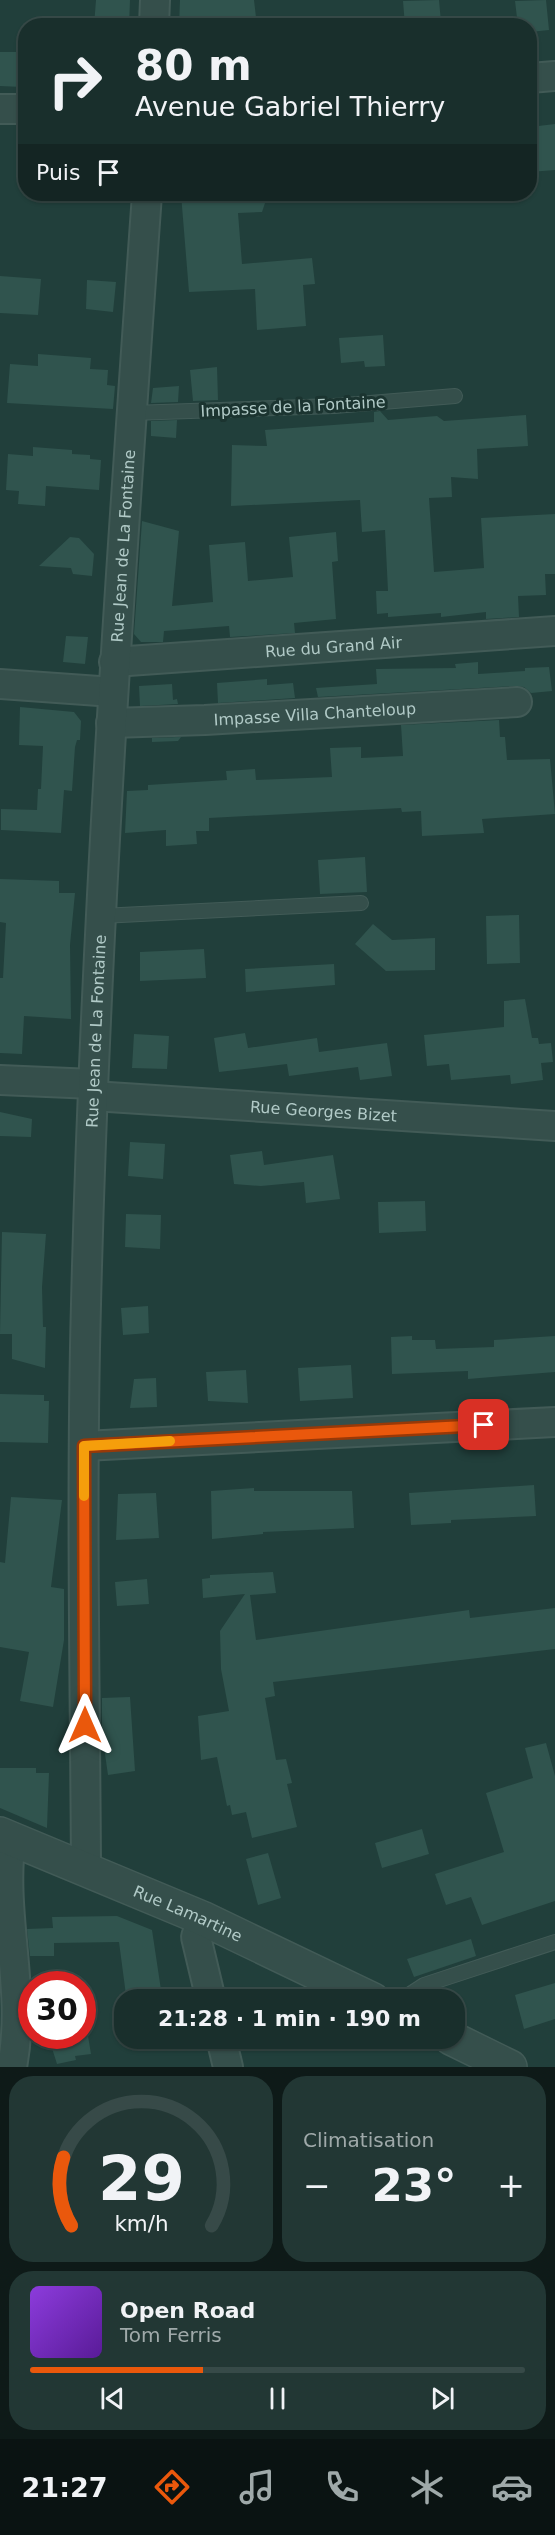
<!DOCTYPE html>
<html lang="fr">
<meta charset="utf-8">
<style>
body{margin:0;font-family:"DejaVu Sans",sans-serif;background:#223734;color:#f1f3f6;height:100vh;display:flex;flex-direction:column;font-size:22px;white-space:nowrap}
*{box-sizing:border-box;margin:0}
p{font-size:20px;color:#9fa9a9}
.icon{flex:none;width:33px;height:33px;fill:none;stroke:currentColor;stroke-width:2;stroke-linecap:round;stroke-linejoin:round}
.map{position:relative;height:2067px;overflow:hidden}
.drawer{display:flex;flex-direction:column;gap:9px;padding:9px;background:#0e1a18;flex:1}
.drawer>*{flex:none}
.banner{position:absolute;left:18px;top:18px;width:519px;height:183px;border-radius:24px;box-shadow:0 2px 4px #0004,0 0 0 2px #374a48;background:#192f2c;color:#f1f3f6;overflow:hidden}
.speed{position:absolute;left:18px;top:1971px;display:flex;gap:12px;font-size:30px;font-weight:700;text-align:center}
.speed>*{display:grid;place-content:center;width:78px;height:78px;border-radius:50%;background:#192f2c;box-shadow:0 2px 4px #0004,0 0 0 2px #374a48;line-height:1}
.speed .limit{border:9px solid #d22;background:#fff;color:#111}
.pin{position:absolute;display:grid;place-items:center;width:51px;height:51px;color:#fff;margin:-26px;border-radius:12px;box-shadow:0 3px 9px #0006}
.me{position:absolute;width:66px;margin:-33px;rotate:0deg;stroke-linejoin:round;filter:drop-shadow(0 0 4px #0008)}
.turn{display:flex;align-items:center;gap:21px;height:126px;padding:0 18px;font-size:27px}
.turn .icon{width:78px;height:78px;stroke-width:2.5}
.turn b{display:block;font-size:42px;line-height:51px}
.then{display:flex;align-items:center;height:57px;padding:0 18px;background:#0003;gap:12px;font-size:22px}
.big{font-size:45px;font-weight:700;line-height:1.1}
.drawer .card{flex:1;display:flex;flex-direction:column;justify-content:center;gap:9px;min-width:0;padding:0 21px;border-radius:24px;background:#223734}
.drawer .dial{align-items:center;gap:0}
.dial svg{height:156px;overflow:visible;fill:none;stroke:#374a48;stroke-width:7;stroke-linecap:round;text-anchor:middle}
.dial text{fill:#f1f3f6;stroke:none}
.song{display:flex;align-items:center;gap:18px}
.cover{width:72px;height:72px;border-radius:9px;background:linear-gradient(135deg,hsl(270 70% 55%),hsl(270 70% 35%))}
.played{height:6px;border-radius:3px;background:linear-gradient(90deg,#ea580c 35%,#374a48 35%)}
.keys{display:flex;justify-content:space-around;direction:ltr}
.heat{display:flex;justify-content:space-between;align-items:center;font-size:33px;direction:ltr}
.drawer .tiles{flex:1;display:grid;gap:9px;grid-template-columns:1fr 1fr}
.card:last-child{grid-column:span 2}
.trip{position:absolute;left:114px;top:1989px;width:351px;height:60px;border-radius:24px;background:#192f2c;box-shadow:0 2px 4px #0004,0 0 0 2px #374a48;font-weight:700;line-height:60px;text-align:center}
.dock{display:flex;height:96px;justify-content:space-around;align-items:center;background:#0a1312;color:#9fa9a9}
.dock .icon{width:42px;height:42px}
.dock .on{color:#ea580c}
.dock b{font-size:27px;color:#f1f3f6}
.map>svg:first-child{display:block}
.building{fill:#30544e}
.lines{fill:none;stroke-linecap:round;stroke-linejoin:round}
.service-casing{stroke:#425b57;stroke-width:16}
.minor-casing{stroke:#425b57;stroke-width:32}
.tertiary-casing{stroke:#425b57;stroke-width:36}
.service{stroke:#354f4b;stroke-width:14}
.minor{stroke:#354f4b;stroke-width:28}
.tertiary{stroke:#354f4b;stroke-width:33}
.route-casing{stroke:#983908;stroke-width:15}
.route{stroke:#ea580c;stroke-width:10}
.slow{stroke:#f59e0b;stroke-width:10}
.labels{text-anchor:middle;stroke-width:6;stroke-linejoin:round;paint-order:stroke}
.street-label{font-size:16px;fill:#b1cac7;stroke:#1b3430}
</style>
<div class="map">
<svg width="555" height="2067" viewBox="0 0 555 2067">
<rect width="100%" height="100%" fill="#213f3b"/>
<path class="building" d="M96,0h34l-1,26h-35z
M180,0h74l3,26h-78z
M439,0l2,22 -36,4 -2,-25z
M546,0l3,30 -19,2v-6h-12l-3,-25z
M0,52h22v35l-22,-1z
M555,124v46l-25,2v-45z
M181,194h87l-6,18 -24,1 4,51 70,-6 3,26 -12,1 3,41 -49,4 -2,-41 -66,3z
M0,276l41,3 -3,36 -38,-2z
M87,280l29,2 -3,30 -27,-3z
M383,335l2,31 -20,1 -1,-6 -23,2 -2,-25z
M38,354l53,4 -1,11 18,1 -1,15 8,1 -2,23 -106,-6 3,-39 28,2z
M217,367l1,33 -25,1 -3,-31z
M179,386l-1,16 -27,1 2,-15z
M380,411l8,9 49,-4 7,5 82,-6 2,31 -51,3 1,30 -27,-2 1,20 -23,1 5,74 50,-4 -3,-50 74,-4v60h-10l1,21 -28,1 1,21 -33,2v-7l-45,5v-4l-53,4v-4l-11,1 -1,-23h12l-3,-61 -23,2 -2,-32 -129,6 1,-61 35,1 -2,-16 109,-8v-10z
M177,420l-1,18 -25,-2v-15z
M33,447l39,3v4l18,1v4l11,1 -2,30 -53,-4 -1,20 -27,-2 1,-13 -13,-1 2,-36 25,2z
M142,521l37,10 -7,75 41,-4 -4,-57 36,-3 3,39 45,-4 -4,-40 47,-5 2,29 -6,1 4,57 -42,4 1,10 -65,4 -1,-11 -65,5 -1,11h-22l-7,-8z
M70,537l9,1 15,16 -2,22 -19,-2 -2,-6 -32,-2z
M66,636l22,1 -3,27 -22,-2z
M478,662v12l47,-3v-3l24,-1 3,24 -21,2 -7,-6 -8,-1 -198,11 -2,-9 61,-4 -1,-15 80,-1 -1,-4z
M267,679v6l26,-2 2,15 -77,5 -1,-20z
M172,684l1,16 4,-1 1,5 -38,2 -1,-20z
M20,707l54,5 7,9 -1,19h-3l-2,7 -3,44 -8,-1 -3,43 -60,-3v-21l36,1 1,-21h3l2,-43 -24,-1z
M499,720l1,17h5l2,23 43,-1 5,55 -73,5 2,14 -62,3 -1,-25 -19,1 -1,-4 -192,10v13h-13l1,13 -31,2v-16l-41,3 2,-42 21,-1v-5l79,-5 -1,-9 29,-2 1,11 76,-3 -2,-29 31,-1v11l42,-2 -2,-31z
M181,737l-3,4 -26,1v-4z
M365,857l2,35 -47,2 -2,-34z
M0,879l59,2v12h16l-5,52 1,74 -47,-3 -2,38 -22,-1v-75h3l3,-55 -6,-1z
M519,915l1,48 -33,1 -1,-48z
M373,924l19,16 43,-2v32l-49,1 -31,-27z
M204,949l2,29 -66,3v-29z
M334,964l1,21 -89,7 -1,-23z
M525,999l7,39h6l1,6 12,-1 2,19 -12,1 2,17 -32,4 -1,-9 -59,5 -2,-16 -22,2 -3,-31 80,-8v-26z
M245,1033l3,15 69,-10 2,14 68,-9 5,33 -32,4 -2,-13 -69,9 -2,-12 -68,8 -5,-34z
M134,1034l35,2 -2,33 -35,-1z
M0,1112l32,7 -1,18 -31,-1z
M130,1142l35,2 -2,35 -35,-3z
M262,1151l2,14 69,-10 7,44 -34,4 -2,-21 -43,4 -27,-2 -4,-29z
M425,1201l1,30 -47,2 -1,-31z
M126,1214l35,1 -1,34 -35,-2z
M2,1232l44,2 -4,53 1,40h3l-1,41 -33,-9v-25h-12z
M148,1306l1,27 -26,2 -2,-27z
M412,1336v4h23l1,9 58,-2v-7l61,-4v36l-87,7v-8l-76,3 -1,-37z
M351,1365l2,33 -53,3 -2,-33z
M246,1370l2,33 -40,-2 -2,-29z
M156,1378l1,29 -27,1 4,-29z
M0,1394l44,1v6h5l-1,42 -48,-1z
M534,1485l2,31 -85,4v3l-40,2 -2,-32z
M254,1488v3h98l2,37 -91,4v2l-51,5 -1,-48z
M156,1493l3,45 -43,2 2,-46z
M11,1497l51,3 -11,87 13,2v51l-11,67 -33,-6 9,-49 -29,-5v-85l5,1z
M273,1572l3,21 -26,2 6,45 213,-30 1,8 85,-10v41l-282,33 2,14 -10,2 11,62 10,-1 6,24 -5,1 10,43 -45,11 -6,-26 -14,3 -2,-10 -3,1 -10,-49 -16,3 -3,-44 31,-5 -8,-42 -1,-38 25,-37 -42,4 -1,-19 8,-1v-3z
M147,1579l2,25 -32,2 -2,-24z
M130,1697l5,74 -27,4 -6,-42v-35z
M546,1743l9,33v125l-73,24 -11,-28 -25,8 -11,-31 69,-22 -18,-59 47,-15 -8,-30z
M0,1768h36v5h13l-2,55 -47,-20z
M422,1829l7,25 -47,14 -7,-25z
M268,1853l13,45 -23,7 -12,-46z
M117,1916l35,14 9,60 -35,5 -7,-53 -65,1v13h-24l-3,-27 26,-1 -1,-11z
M471,1939l5,17 -62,21 -7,-18z
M555,1983v36l-31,10 -9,-34z
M52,2036h36l3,18 -16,2 1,4 -19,4 -6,-19z"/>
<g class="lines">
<defs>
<path id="service" d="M132,413l202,-7 121,-10
M101,916l260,-13
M401,2000l23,-15 131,-43"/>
<g id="minor">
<path d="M154,26l1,-26"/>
<path d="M530,78l25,-2"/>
<path d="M0,109h26"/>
<path id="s1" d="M114,662l441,-31"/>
<path d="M0,684l113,8"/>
<path id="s2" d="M111,723l94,-3 312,-18"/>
<path d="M0,1080l93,4"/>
<path id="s3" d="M93,1096l462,30"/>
<path d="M84,1446l471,-24"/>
<path d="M11,1837c-11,79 16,152 1,230"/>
<path id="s4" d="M86,1869c-1,-188 -5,-377 0,-565 9,-371 35,-741 61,-1110"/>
<path d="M202,1918l-6,19 15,63"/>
<path d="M221,2038l7,29"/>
</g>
<g id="tertiary">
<path id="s5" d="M0,1834l202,84 171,82"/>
<path d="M451,2038l59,29"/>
</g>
</defs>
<use href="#service" class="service-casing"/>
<use href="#minor" class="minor-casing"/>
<use href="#tertiary" class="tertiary-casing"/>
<use href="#service" class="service"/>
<use href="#minor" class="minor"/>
<use href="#tertiary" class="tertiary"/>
</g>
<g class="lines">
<defs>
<path id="route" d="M85,1725l-1,-279 400,-21"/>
</defs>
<use href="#route" class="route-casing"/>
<use href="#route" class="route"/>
<path class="slow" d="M84,1496v-50l86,-5"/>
</g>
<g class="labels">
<g class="street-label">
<text transform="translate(293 406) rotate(-3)" y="6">Impasse de la Fontaine</text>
<text dy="6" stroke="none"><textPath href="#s4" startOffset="1324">Rue Jean de La Fontaine</textPath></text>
<text dy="6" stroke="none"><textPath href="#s1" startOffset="220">Rue du Grand Air</textPath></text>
<text dy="6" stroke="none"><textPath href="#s2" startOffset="204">Impasse Villa Chanteloup</textPath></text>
<text dy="6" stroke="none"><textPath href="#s4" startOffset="838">Rue Jean de La Fontaine</textPath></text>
<text dy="6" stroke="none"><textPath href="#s3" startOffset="231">Rue Georges Bizet</textPath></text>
<text dy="6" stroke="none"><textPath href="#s5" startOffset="204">Rue Lamartine</textPath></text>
</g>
</g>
</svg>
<div class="speed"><div class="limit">30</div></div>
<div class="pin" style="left:484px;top:1425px;background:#d93025"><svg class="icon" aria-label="arrive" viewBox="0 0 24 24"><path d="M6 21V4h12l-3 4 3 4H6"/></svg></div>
<svg class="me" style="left:85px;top:1725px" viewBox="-20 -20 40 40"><path d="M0-17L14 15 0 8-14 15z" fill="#ea580c" stroke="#fff" stroke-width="4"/></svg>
<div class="trip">21:28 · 1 min · 190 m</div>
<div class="banner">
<div class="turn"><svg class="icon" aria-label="right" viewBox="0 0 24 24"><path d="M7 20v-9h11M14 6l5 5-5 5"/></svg><div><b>80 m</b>Avenue Gabriel Thierry</div></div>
<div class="then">Puis<svg class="icon" aria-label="arrive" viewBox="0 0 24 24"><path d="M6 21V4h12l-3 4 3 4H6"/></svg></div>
</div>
</div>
<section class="drawer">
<div class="tiles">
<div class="card dial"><svg viewBox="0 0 100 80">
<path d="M14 69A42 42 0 1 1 86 69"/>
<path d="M14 69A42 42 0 0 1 10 34" stroke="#ea580c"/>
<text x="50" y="56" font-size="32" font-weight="700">29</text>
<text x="50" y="72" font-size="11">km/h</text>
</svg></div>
<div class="card"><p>Climatisation</p>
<div class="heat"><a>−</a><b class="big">23°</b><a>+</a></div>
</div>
<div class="card">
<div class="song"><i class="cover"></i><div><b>Open Road</b><p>Tom Ferris</p></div></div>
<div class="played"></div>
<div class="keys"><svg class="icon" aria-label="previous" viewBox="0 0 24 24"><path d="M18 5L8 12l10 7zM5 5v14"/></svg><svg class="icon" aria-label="pause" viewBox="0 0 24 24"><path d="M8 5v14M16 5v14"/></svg><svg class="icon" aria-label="next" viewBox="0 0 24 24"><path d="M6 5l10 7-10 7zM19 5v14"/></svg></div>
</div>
</div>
</section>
<nav class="dock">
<b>21:27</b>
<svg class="icon on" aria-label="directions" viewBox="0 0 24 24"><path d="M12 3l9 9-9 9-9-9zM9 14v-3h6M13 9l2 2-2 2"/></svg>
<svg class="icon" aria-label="music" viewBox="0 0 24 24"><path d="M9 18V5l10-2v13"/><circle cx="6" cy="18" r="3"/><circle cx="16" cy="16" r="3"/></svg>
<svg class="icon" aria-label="phone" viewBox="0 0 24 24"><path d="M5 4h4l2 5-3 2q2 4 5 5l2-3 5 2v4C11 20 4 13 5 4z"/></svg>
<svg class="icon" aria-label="climate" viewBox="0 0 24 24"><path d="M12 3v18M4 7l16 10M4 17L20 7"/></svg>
<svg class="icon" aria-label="car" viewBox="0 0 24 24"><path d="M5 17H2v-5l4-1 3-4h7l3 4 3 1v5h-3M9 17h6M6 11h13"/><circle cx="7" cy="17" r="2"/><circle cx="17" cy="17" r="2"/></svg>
</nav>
